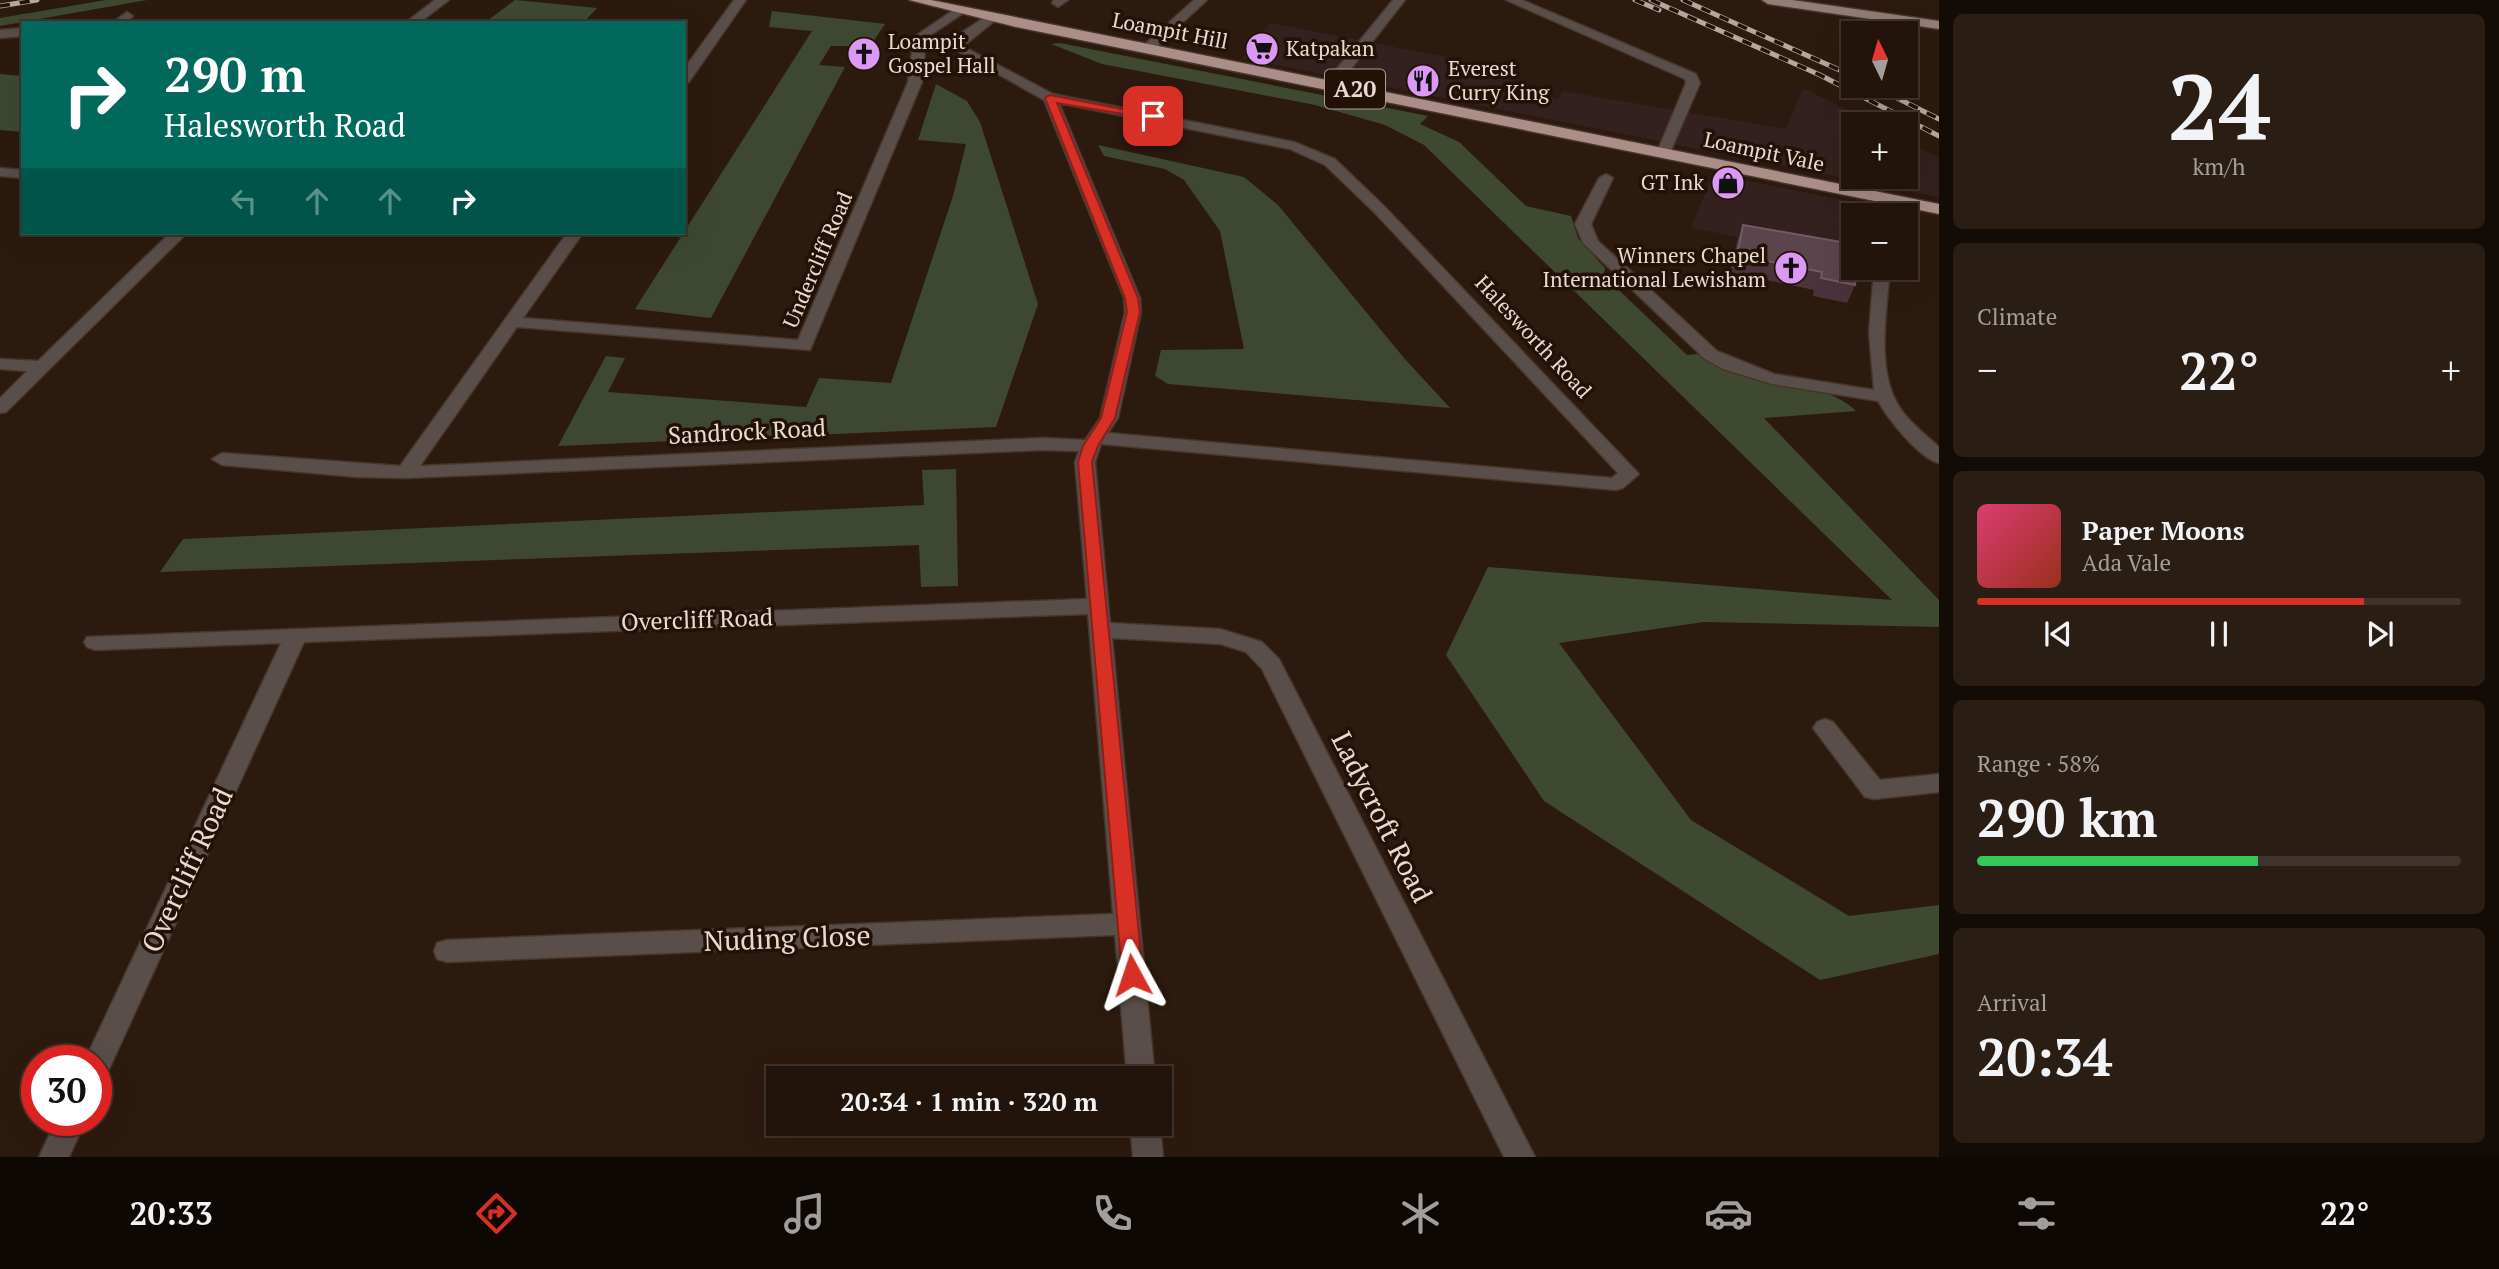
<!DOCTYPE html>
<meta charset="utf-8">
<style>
body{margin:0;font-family:"PT Serif",serif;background:#2a1d13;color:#f1f3f6;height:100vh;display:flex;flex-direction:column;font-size:26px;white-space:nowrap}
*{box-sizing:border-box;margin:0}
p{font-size:23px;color:#a29e9c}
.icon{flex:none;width:38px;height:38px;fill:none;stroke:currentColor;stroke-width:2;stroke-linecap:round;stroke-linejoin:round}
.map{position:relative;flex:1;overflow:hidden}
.panel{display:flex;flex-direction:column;gap:14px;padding:14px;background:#130b06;width:560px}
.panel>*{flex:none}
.banner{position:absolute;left:21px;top:21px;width:665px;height:214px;border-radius:0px;box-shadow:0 7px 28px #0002,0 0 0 2px #3f332b;background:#00695c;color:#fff;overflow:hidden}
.needle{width:46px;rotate:355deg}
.tools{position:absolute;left:1841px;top:21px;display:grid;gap:14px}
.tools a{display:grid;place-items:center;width:77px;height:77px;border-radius:0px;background:#22140a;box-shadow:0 7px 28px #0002,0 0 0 2px #3f332b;font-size:35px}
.speed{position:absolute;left:21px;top:1045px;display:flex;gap:14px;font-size:35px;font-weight:700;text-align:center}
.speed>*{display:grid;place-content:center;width:91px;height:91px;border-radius:50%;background:#22140a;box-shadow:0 7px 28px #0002,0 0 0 2px #3f332b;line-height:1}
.speed .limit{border:10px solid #d22;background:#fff;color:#111}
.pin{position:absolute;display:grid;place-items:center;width:60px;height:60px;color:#fff;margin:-30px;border-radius:14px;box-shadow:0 4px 10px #0006}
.me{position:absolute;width:77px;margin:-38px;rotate:355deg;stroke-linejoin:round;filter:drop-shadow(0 0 5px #0008)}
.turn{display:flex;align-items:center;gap:24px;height:147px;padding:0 28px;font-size:32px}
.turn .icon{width:91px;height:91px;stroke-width:2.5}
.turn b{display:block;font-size:49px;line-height:60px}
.lanes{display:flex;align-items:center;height:66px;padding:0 28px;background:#0003;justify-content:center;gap:35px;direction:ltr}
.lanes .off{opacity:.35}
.big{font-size:52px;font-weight:700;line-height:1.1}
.panel .card{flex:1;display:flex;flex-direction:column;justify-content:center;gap:10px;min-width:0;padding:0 24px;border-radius:10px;background:#2a1d13}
.panel .dial{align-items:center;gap:0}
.dial b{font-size:91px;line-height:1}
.song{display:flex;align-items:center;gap:21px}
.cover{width:84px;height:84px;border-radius:10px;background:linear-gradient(135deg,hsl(340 70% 55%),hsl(10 70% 35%))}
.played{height:7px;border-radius:4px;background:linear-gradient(90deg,#d93025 80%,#3f332b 80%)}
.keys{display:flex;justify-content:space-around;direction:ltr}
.heat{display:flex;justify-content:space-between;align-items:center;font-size:38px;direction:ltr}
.charge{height:10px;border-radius:5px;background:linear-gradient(90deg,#34c759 58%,#3f332b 0)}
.trip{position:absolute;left:766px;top:1066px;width:406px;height:70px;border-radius:0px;background:#22140a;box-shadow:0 7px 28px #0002,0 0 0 2px #3f332b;font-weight:700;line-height:70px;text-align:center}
.menu{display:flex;height:112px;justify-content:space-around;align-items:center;background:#0e0804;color:#a29e9c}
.menu .icon{width:49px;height:49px}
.menu .selected{color:#d93025}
.menu b{font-size:32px;color:#f1f3f6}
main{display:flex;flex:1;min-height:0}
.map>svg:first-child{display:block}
.commercial{fill:#34211f}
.green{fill:#3e4831}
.forest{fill:#3e4930}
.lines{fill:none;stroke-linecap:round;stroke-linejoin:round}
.street-casing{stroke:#473529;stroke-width:3}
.primary-casing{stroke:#473529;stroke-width:3}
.highway-casing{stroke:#473529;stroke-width:3}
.street{fill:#5a4e4b;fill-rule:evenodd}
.primary{fill:#947c76;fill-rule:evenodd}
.highway{fill:#ab8e87;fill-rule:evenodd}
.rail-casing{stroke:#b5a79e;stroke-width:5}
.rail{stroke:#231106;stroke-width:3.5;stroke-dasharray:10;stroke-linecap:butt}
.wall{fill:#4c323b}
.building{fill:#5c444c;stroke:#725b61;stroke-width:2}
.route{fill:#d93025;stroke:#8d1f18;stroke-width:2}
.labels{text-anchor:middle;stroke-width:7;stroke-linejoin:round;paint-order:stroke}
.far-street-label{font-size:21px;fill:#e7dad2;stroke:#231106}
.far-poi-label{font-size:21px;fill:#e7dad2;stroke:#231106;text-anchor:start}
.shield{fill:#231106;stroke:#ac9e95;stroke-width:2}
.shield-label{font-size:23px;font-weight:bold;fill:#e7dad2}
.street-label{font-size:24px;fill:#e7dad2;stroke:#231106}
.near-street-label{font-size:28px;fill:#e7dad2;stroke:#231106}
</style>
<main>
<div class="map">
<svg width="1939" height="1157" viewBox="0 0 1939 1157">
<rect width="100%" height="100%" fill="#2d1a0e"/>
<path class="commercial" d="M1270,23l207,40 -7,9 60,12 -5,8 32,7 6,-8 223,38 17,-41 71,36h-21v53h53v-36l33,17v39l-696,-139z
M1713,174l151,30 -1,11h-10v43l-162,-30z"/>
<path class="green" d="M515,0l82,8 -14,15h-99z
M772,11l113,13 -15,22h-39l-12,19 26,2 -134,251 -76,-9 177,-278 -43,-4z
M0,74l23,2v56l-23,-2z
M936,84l31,17 13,21 58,182 -42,123 -438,19 48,-90 19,2 -17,34 198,15 13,-29 72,5 62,-187 13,-52 -48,-4z
M1098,145l146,32 34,28 126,153 46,50 -282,-24 -13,-8 6,-26 83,-1 -24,-118 -36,-51 -19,-11 -61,-13z
M956,469l2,117 -37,1 -2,-42 -759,27 23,-33 741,-34 -2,-35z"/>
<path class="forest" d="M106,0h41l-147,26v-8z
M1060,43l368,73 -8,8 39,18 67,64 45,10 7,22 27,30 -1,8 83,79 11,-1c47,39 116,18 158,57l-92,7 175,182v27l-235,-5 -145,21 132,177 158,96 90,-11v49l-119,26 -276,-179 -98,-146 42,-88 404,33 -468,-455 -39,-20 -70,-20 -213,-41 -51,-20z"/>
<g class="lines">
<defs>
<path id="street" d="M435,0h14l-30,23h-14z
M734,0h12l-57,82 -5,1v-14z
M1054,0h14l-10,7 -6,-4z
M1194,0h13l-55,51h-8v-6z
M1393,0h12l-69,88h-10v-6z
M1506,0h16l174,74 4,9 -31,72 -12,-3 29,-69 -1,-4z
M958,7l6,4 -2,3 -36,24 -4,44 -112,268 -293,-23 -97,139 622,-28 43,2 15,-22 25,-106 -1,-14 -80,-198 -87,-49 -3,-7 7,-11 27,-18 10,3 -32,26 2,5 85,45 241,48 41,17 49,47 255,268 -16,14 -7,2 -515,-46 -6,18 15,161 110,6 42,13 17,17 256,498h-31l-242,-488 -16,-17 -26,-8 -108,-6 43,440h-28l-12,-143 -668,27 -10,-3 -3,-8 3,-8 10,-3 666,-26 -25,-300 -784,28 -198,434 -10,4v-20h-11l196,-417 -186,7 -8,-3 -3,-5 3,-5 1000,-38 -12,-137 4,-11 -37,-1 -636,28 -49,-1 -135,-12 -10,-6 10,-6 178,13 167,-233h16l-60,85 275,22 110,-258 6,-45zM1059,103l231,46 35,16 49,47 244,261 -6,5 -504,-45 10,-15 23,-106 -1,-14z
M127,12l6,4 -7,7h-14z
M23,28v8l-23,2v-8z
M0,168l23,2v8l-23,-2z
M1606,174l7,4 -22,46 7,17 119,110 57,23 100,16 -5,-57 5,-65h16c-3,42 -15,103 10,140 10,15 26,27 39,39v16c-20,-5 -51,-44 -61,-62l-106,-17 -49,-15 -18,-10 -122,-116 -8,-19 24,-46z
M1891,195l7,4 -1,16h-15l2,-16z
M170,233h17l-181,179 -6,1v-15l27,-27 -27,-2v-10l38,2z
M1825,719l8,3 47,58 59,-6v18l-65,7 -9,-2 -52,-69 4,-6z
M56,1120h30l-17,37h-30z
M1130,1124h30l3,33h-30z"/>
<path id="primary" d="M1762,0h30l147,21v8l-171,-25z"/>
<path id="highway" d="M909,0h22l1008,204v10l-923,-187z"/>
</defs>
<use href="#street" class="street-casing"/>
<use href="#primary" class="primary-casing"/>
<use href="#highway" class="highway-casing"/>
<use href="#street" class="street"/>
<use href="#primary" class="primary"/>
<use href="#highway" class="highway"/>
<defs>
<path id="rail" d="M1635,0l24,10
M1651,0l169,75 119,61
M1683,0l170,76
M0,6l37,-6
M1873,86l66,33"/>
</defs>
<use href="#rail" class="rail-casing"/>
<use href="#rail" class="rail"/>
</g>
<path class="wall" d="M1743,225l112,60 -8,18 -34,-7 1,-6 -84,-18 7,-30z"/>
<path class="building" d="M1743,225l110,19v24h4l-2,17 -34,-7 1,-6 -85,-17z"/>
<path class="route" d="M1050,95l108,21 -5,3 -96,-16 81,195 2,14 -25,106 -17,28 -6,16 51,513 -3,7 -8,2 -7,-2 -3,-7 -44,-513 5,-16 18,-28 26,-106 -2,-14 -80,-200z"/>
<defs>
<symbol id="supermarket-disc" viewBox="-11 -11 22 22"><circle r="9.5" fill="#db99f5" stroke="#231106"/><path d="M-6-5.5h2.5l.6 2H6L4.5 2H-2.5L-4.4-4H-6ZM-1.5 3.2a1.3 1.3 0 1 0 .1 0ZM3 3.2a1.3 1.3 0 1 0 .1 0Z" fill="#111"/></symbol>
<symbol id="church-disc" viewBox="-11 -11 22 22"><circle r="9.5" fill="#db99f5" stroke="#231106"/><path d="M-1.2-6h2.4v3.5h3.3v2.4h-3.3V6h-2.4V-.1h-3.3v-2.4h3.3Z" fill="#111"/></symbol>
<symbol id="restaurant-disc" viewBox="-11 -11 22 22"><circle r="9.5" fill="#db99f5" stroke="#231106"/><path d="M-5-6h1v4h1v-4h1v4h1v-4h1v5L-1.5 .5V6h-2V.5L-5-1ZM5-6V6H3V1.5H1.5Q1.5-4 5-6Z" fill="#111"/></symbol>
<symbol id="shop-disc" viewBox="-11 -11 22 22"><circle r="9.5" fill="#db99f5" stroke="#231106"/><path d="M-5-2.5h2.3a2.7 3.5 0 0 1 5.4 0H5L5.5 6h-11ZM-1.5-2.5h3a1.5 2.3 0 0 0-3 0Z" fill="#111"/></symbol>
</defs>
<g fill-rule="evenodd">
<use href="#supermarket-disc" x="1243" y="30" width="38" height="38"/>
<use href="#church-disc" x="845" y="35" width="38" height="38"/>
<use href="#restaurant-disc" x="1404" y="62" width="38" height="38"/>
<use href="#shop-disc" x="1709" y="164" width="38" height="38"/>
<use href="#church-disc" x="1772" y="249" width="38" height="38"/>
</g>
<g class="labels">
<g class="far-street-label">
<text transform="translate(1170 31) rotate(11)" y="7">Loampit Hill</text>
<text transform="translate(1764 152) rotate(12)" y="7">Loampit Vale</text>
<text transform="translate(818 260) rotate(-67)" y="7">Undercliff Road</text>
<text transform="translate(1533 337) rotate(47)" y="7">Halesworth Road</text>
</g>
<g class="far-poi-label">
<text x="888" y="49">Loampit<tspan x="888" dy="24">Gospel Hall</tspan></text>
<text x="1286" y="56">Katpakan</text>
<text x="1448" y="76">Everest<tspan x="1448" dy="24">Curry King</tspan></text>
<text x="1704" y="190" text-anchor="end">GT Ink</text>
<text x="1766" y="263" text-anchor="end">Winners Chapel<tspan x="1766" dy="24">International Lewisham</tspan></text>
</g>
<rect class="shield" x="1325" y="69.5" width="60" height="39" rx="5"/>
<g class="shield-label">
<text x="1355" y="97">A20</text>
</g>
<g class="street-label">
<text transform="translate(747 432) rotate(-3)" y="8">Sandrock Road</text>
<text transform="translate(697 620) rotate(-2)" y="8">Overcliff Road</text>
</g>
<g class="near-street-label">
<text transform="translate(1382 817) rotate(63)" y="10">Ladycroft Road</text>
<text transform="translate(187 870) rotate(-65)" y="10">Overcliff Road</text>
<text transform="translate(787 938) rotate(-2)" y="10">Nuding Close</text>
</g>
</g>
</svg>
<div class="tools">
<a><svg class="needle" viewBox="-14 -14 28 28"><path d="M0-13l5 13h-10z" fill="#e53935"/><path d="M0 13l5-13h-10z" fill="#a29e9c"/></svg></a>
<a>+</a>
<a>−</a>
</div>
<div class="speed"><div class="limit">30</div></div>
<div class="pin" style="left:1153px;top:116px;background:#d93025"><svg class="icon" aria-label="arrive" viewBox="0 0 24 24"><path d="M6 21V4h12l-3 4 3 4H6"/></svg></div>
<svg class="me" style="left:1132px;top:975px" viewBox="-20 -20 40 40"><path d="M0-17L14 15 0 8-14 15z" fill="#d93025" stroke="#fff" stroke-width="4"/></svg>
<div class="trip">20:34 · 1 min · 320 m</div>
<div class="banner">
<div class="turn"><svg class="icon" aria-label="right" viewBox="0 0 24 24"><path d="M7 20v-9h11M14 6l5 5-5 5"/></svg><div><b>290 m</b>Halesworth Road</div></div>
<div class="lanes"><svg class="icon off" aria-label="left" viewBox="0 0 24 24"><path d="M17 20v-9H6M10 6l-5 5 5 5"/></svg><svg class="icon off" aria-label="ahead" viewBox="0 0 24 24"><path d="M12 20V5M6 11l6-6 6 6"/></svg><svg class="icon off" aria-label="ahead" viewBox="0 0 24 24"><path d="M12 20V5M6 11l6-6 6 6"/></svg><svg class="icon" aria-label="right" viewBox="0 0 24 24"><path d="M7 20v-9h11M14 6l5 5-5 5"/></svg></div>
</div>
</div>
<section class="panel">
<div class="card dial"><b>24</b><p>km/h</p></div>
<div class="card"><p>Climate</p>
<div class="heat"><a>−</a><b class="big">22°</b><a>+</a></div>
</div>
<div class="card">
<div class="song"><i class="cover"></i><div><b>Paper Moons</b><p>Ada Vale</p></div></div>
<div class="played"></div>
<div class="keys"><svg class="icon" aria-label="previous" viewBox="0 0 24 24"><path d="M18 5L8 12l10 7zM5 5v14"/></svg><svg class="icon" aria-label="pause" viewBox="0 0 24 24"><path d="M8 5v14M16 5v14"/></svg><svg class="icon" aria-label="next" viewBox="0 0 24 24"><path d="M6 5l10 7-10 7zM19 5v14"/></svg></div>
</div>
<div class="card"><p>Range · 58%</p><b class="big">290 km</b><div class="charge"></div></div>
<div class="card"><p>Arrival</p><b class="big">20:34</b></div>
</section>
</main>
<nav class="menu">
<b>20:33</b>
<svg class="icon selected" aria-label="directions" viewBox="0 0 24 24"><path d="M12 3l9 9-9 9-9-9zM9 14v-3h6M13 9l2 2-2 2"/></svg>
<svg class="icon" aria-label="music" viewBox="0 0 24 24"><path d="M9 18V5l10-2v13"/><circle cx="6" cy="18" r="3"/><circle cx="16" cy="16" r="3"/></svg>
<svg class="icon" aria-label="phone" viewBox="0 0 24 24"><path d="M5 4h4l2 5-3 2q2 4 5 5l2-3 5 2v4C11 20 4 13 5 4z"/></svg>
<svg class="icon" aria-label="climate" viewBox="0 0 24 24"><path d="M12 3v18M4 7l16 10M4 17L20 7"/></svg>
<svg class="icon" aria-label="car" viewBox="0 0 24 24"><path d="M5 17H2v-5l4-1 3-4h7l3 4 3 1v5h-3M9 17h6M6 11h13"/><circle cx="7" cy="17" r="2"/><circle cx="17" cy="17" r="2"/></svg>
<svg class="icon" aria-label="filters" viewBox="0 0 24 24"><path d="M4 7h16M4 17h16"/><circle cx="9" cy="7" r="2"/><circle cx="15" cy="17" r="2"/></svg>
<b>22°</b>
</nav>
